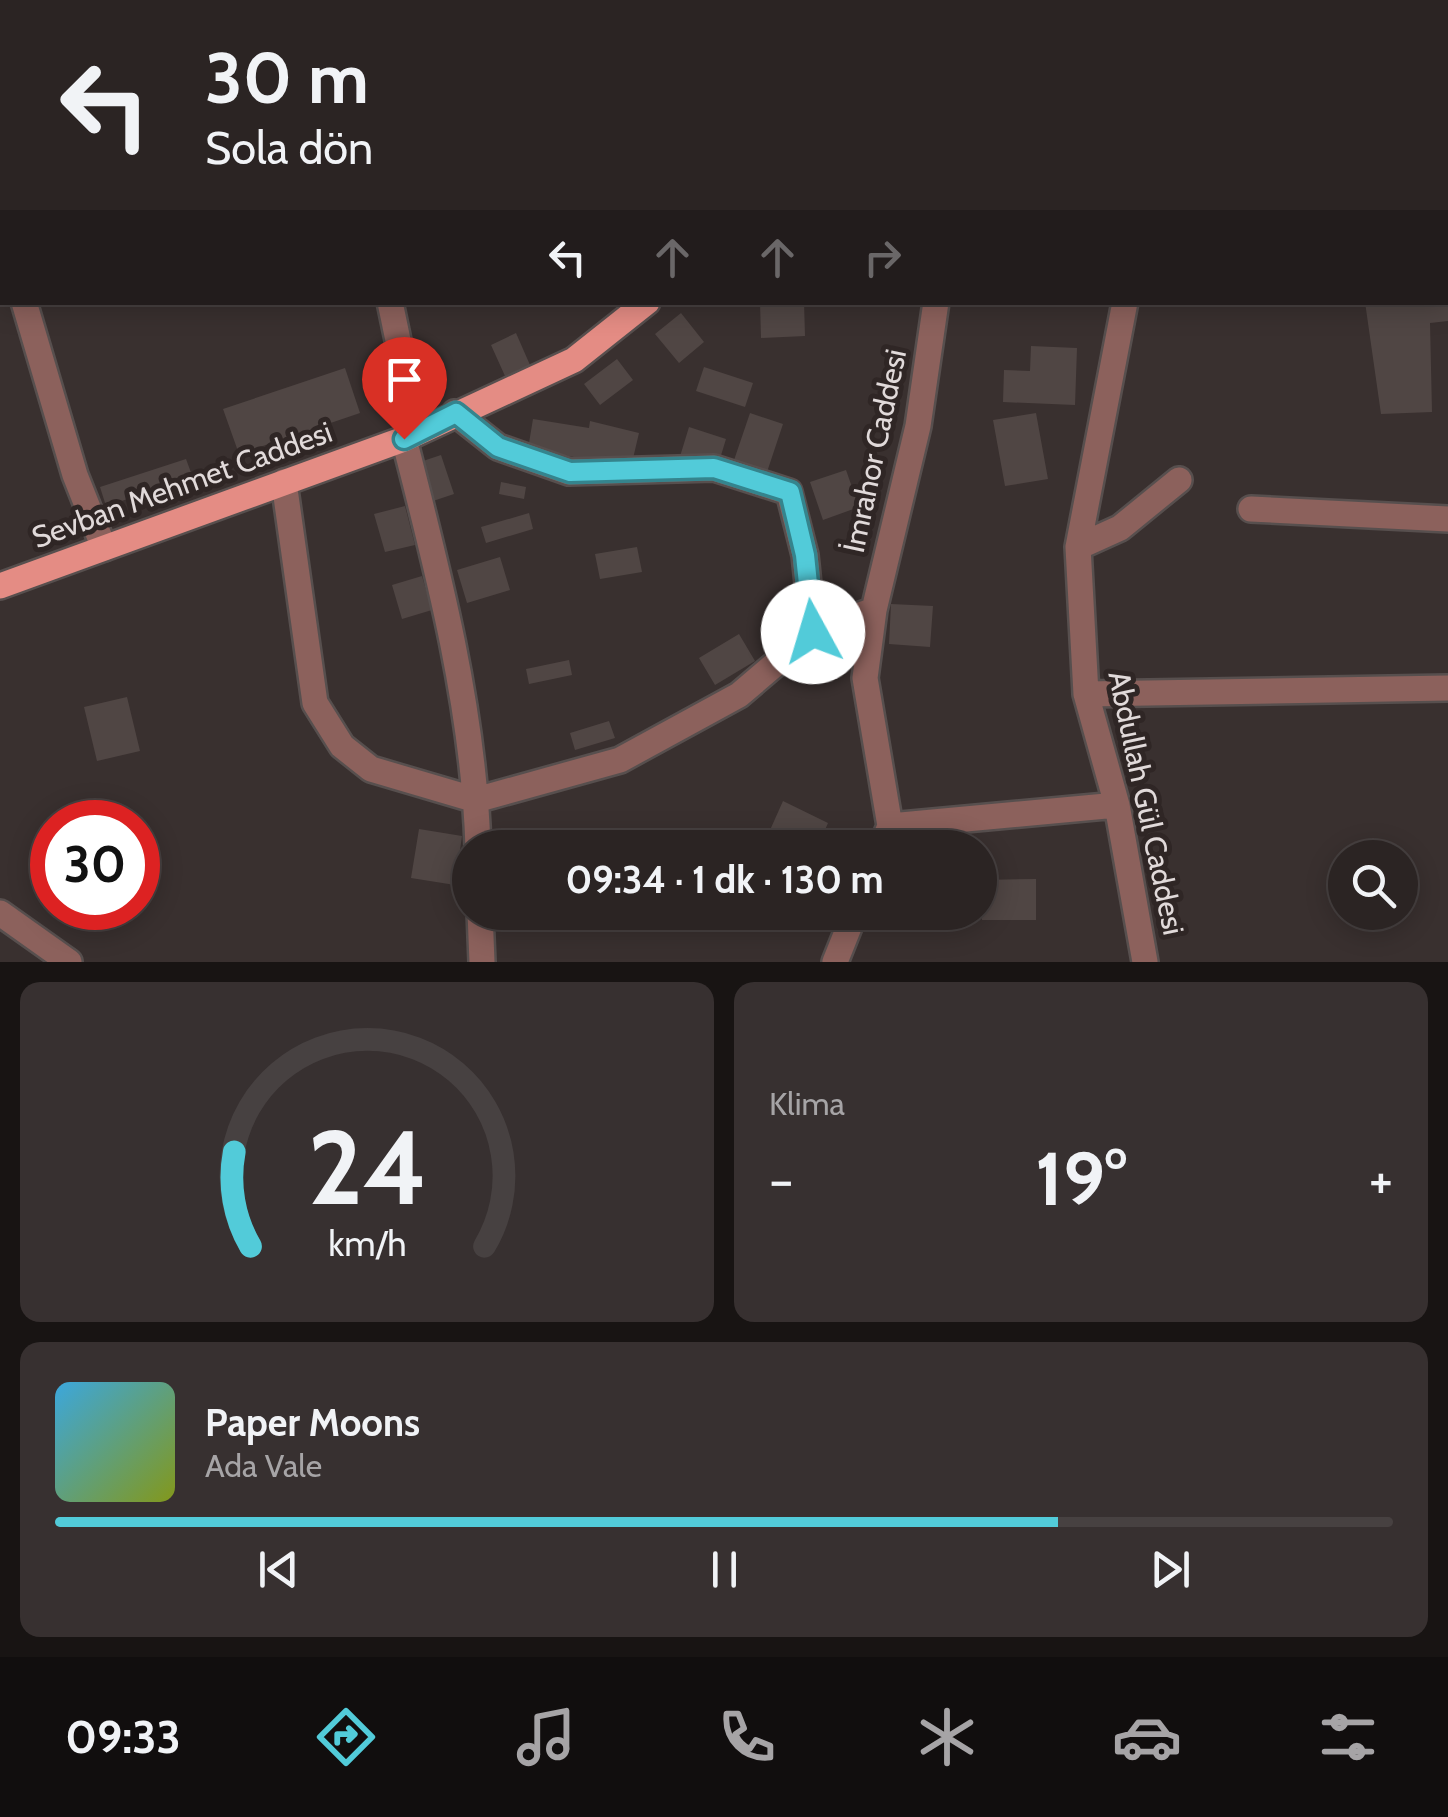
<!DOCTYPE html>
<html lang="tr">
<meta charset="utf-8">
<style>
body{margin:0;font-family:Cabin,sans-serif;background:#373030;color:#f1f3f6;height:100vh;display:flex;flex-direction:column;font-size:38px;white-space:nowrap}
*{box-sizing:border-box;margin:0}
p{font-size:32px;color:#a6a4a6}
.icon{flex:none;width:55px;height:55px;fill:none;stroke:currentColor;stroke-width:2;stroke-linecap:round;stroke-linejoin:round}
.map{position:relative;height:962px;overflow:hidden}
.panel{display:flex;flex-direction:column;gap:20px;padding:20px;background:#181413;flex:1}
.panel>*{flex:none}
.top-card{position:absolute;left:0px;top:0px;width:1450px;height:305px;box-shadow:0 5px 25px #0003,0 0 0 2px #474141;background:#2b2423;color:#f1f3f6;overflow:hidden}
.buttons{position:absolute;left:1328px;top:840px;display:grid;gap:20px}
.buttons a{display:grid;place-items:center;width:90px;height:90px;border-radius:50%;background:#2b2423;box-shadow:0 5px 25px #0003,0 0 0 2px #474141;font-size:50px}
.speed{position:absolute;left:30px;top:800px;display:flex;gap:20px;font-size:50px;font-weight:700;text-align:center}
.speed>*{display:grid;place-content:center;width:130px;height:130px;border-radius:50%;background:#2b2423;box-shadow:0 5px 25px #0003,0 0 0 2px #474141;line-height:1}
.speed .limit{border:15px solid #d22;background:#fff;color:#111}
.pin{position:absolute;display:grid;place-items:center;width:85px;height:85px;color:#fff;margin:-102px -42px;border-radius:50% 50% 50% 0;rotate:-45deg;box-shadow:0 0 10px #0007}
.pin .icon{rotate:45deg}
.me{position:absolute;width:110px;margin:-55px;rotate:354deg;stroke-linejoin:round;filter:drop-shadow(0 0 8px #0008)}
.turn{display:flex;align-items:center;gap:35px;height:210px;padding:0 40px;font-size:45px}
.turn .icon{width:130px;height:130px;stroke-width:2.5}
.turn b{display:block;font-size:70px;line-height:85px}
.lanes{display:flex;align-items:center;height:95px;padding:0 40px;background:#0003;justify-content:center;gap:50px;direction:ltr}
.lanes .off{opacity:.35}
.big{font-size:75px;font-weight:700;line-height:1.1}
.panel .widget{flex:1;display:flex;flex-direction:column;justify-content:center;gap:15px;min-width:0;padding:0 35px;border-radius:20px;background:#373030}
.panel .dial{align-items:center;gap:0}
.dial svg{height:260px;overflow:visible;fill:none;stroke:#474141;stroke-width:7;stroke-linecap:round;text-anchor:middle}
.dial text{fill:#f1f3f6;stroke:none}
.song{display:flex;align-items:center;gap:30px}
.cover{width:120px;height:120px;border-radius:15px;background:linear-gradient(135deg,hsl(200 70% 55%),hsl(70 70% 35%))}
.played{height:10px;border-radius:5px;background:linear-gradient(90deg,#52cbd9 75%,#474141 75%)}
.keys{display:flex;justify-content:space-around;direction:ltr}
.heat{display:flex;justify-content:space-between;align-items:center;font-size:55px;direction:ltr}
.panel .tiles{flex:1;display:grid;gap:20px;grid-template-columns:1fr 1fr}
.widget:last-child{grid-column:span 2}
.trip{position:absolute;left:452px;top:830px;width:545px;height:100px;border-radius:50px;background:#2b2423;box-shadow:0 5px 25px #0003,0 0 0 2px #474141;font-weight:700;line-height:100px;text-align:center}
.tabs{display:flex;height:160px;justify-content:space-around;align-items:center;background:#110e0e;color:#a6a4a6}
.tabs .icon{width:70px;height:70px}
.tabs .on{color:#52cbd9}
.tabs b{font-size:45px;color:#f1f3f6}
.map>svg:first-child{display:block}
.building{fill:#504644}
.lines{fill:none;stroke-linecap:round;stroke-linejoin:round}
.minor-casing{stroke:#574f4e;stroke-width:30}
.major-casing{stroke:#574f4e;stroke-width:30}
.minor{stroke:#8c615c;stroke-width:25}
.major{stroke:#e48c84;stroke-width:25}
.route-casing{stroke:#35848d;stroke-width:25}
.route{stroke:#52cbd9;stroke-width:18}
.labels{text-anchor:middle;stroke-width:10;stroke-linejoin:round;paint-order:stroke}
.street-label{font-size:30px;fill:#e1dada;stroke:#2f2625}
</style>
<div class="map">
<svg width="1448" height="962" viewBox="0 0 1448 962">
<rect width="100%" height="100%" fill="#39302f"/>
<path class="building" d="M760,302h44l1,34 -44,2z
M1365,302h83v19l-18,2 2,89 -51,2z
M681,313l23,29 -25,21 -24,-29z
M516,333l14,32 -25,11 -14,-31z
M1031,346l46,2 -2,57 -72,-3 1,-32 26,1z
M617,359l16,21 -33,25 -16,-21z
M704,367l49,16 -8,24 -49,-16z
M345,368l15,45 -121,41 -16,-45z
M750,413l33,11 -19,57 -33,-12z
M1036,413l12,66 -43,7 -12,-66z
M533,419l56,9 1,-7 49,12 -8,34 -103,-18z
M689,427l37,12 -11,36 -37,-12z
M441,455l13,39 -36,12 -13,-39z
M186,459l7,19 -87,28 -6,-19z
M846,470l13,37 -36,13 -13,-38z
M501,482l25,5 -2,12 -25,-5z
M405,506l10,39 -30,7 -11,-38z
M529,513l4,16 -47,14 -5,-16z
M637,547l5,25 -42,7 -5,-25z
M500,557l10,33 -43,13 -10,-33z
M422,576l10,34 -30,9 -10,-34z
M891,604l42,2 -3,41 -41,-3z
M739,634l16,27 -40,24 -16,-27z
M569,660l3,15 -43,9 -3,-15z
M127,697l13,54 -43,10 -13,-54z
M609,721l6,17 -40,12 -5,-17z
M783,801l45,22 -11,25h-55z
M419,829l43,7 -7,49 -44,-7z
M1036,879v41h-54l-1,-40z"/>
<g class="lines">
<defs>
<path id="minor" d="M523,0v2
M1180,2l1,-2
M0,223l2,9
M24,302l51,173 29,73
M390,302l27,129
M1125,302l-47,245 8,147 31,111 28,157
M455,413l43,34 71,25 145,-4 75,24 16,63 8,77
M404,439c34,132 70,271 74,409
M284,482l31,221 27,43 29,23 105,31 144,-40 119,-65 74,-63 61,-22
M1251,509l197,10
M1078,547l42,-19 59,-48
M1086,694l362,-6
M890,826l227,-21
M881,848l9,-22 -25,-148 9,-68 44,-184 18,-124
M480,912l2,50
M0,913l69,49
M835,962l20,-50"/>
<path id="major" d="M0,586l404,-147 170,-79 73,-58"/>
</defs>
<use href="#minor" class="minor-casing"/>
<use href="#major" class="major-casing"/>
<use href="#minor" class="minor"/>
<use href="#major" class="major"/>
</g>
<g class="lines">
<defs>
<path id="route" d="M404,439l52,-26 42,34 72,25 144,-4 76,24 15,63 8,77"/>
</defs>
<use href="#route" class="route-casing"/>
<use href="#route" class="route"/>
</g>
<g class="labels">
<g class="street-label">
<text transform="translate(875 451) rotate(-78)" y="10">İmrahor Caddesi</text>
<text transform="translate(182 485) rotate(-20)" y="10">Sevban Mehmet Caddesi</text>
<text transform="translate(1146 803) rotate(78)" y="10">Abdullah Gül Caddesi</text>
</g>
</g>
</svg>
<div class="buttons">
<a><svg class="icon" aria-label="search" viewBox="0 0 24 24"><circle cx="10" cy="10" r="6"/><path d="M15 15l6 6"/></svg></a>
</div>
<div class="speed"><div class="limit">30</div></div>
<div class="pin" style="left:404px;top:439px;background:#d93025"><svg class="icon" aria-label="arrive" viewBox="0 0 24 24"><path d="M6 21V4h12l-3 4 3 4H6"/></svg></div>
<svg class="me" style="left:813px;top:632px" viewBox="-20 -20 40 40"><circle r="19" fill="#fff"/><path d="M0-13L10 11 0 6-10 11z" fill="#52cbd9"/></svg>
<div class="trip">09:34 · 1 dk · 130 m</div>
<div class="top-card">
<div class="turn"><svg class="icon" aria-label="left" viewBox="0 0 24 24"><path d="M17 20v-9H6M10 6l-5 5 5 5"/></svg><div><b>30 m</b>Sola dön</div></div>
<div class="lanes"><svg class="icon" aria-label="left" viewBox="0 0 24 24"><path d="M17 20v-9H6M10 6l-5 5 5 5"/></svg><svg class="icon off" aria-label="ahead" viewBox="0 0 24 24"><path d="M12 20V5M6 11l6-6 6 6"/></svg><svg class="icon off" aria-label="ahead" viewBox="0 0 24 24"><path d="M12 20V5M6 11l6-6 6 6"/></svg><svg class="icon off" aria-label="right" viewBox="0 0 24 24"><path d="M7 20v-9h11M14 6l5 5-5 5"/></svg></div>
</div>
</div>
<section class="panel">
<div class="tiles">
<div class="widget dial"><svg viewBox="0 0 100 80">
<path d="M14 69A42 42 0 1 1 86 69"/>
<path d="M14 69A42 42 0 0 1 9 40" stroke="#52cbd9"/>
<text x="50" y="56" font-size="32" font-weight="700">24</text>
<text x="50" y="72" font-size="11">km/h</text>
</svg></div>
<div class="widget"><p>Klima</p>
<div class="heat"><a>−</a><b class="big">19°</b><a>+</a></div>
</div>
<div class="widget">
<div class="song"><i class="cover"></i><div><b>Paper Moons</b><p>Ada Vale</p></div></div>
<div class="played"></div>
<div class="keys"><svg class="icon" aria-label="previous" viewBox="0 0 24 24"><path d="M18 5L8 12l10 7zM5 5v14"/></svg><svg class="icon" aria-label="pause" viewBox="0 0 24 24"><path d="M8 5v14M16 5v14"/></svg><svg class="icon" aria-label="next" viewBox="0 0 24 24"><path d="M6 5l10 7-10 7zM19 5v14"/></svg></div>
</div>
</div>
</section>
<nav class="tabs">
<b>09:33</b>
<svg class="icon on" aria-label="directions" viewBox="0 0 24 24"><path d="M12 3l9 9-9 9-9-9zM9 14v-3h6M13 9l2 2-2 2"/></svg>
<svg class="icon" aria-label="music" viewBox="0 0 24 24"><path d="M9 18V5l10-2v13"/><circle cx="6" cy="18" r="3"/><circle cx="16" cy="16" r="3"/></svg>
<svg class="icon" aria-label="phone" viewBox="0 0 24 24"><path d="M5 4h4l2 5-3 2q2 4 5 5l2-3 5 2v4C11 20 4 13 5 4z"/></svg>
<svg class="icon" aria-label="climate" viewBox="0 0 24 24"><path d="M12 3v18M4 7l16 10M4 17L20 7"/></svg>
<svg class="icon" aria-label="car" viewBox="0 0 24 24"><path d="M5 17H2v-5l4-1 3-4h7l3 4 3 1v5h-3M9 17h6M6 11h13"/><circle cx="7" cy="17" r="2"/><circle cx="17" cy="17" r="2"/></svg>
<svg class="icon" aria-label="filters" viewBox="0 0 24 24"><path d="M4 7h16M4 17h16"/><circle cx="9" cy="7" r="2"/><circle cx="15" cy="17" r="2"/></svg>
</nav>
